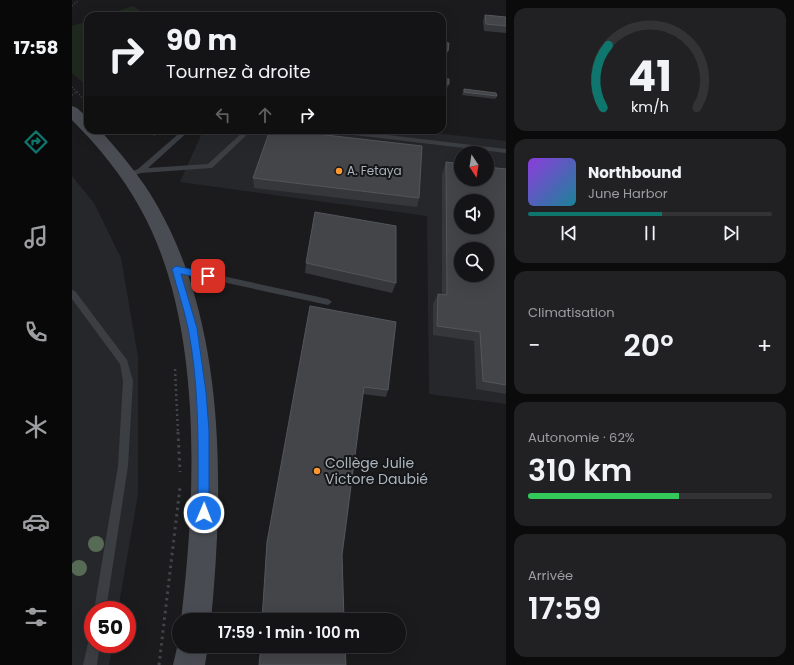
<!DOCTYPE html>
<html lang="fr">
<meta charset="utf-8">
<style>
body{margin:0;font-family:Poppins,sans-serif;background:#212123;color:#f1f3f6;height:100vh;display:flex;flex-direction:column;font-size:15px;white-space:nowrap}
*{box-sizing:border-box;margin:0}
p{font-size:13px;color:#9d9ea1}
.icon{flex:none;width:22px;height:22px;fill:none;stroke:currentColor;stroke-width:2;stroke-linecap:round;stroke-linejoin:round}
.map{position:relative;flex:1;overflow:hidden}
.panel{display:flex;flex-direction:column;gap:8px;padding:8px;background:#0b0b0c;width:288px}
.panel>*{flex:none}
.guide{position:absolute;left:12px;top:12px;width:362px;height:122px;border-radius:12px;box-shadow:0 4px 16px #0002,0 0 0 1px #333335;background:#141416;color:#f1f3f6;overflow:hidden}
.needle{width:26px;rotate:168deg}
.tools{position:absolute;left:382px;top:146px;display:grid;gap:8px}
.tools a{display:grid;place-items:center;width:40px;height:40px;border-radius:50%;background:#141416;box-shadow:0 4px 16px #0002,0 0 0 1px #333335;font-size:20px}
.speed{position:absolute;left:12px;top:601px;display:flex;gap:8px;font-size:20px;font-weight:700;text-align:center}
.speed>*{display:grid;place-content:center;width:52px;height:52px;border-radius:50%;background:#141416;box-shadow:0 4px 16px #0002,0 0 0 1px #333335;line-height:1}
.speed .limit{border:6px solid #d22;background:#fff;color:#111}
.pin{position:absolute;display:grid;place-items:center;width:34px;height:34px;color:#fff;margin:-17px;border-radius:8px;box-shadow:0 2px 6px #0006}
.me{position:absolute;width:44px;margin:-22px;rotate:1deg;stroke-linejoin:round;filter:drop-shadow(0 0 3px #0008)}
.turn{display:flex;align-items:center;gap:14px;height:84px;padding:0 16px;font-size:18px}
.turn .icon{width:52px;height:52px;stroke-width:2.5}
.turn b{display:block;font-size:28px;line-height:34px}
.lanes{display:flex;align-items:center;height:38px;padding:0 16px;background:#0003;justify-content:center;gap:20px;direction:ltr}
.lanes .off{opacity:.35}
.big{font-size:30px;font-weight:600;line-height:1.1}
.panel .tile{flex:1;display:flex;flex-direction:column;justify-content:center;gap:6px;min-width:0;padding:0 14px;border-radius:12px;background:#212123}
.panel .dial{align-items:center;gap:0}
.dial svg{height:104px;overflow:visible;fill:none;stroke:#333335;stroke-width:7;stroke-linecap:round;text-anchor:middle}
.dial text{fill:#f1f3f6;stroke:none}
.song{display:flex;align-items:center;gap:12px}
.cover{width:48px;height:48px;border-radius:6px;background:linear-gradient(135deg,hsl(270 70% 55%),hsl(190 70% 35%))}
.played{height:4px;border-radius:2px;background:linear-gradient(90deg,#0f766e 55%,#333335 55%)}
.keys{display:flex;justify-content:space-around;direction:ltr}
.heat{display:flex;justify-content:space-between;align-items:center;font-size:22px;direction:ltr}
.charge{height:6px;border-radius:3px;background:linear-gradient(90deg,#34c759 62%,#333335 0)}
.trip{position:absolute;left:100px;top:613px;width:234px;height:40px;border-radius:20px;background:#141416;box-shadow:0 4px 16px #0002,0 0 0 1px #333335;font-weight:600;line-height:40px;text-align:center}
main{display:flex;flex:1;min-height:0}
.tabs{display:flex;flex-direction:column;width:72px;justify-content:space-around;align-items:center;background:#080809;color:#9d9ea1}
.tabs .icon{width:28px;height:28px}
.tabs .active{color:#0f766e}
.tabs b{font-size:18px;color:#f1f3f6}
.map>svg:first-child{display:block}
.built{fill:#26272b;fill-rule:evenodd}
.green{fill:#202920}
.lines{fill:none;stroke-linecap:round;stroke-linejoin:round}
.path-far2{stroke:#41454a;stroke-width:1.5;stroke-dasharray:1 2;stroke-linecap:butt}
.path-far1{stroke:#41454a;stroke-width:2.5;stroke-dasharray:2 3;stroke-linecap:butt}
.path{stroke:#41454a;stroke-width:3;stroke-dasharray:2.5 4;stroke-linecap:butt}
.lane{fill:#3b3e43;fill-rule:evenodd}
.secondary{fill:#494d53;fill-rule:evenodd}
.tree{fill:#566a55}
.wall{fill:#36373b}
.shaded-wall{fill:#262629}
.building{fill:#434549;stroke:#53565b;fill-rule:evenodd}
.route{fill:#1a73e8;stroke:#114b97}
.poi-dot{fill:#ff9731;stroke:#151618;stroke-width:1.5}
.labels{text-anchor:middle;stroke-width:4;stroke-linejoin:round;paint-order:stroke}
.far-poi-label{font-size:12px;fill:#acb5be;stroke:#151618;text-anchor:start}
.poi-label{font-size:14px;fill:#acb5be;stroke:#151618;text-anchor:start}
</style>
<main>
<nav class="tabs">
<b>17:58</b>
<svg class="icon active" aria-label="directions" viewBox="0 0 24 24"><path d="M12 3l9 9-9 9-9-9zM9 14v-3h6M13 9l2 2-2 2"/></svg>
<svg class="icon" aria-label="music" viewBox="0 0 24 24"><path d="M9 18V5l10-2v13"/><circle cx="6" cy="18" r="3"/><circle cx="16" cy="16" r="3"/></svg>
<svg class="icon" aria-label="phone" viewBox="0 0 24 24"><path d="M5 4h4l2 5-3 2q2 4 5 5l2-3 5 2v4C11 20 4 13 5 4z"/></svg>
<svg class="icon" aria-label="climate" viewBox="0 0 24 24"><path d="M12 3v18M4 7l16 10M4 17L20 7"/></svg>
<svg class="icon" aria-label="car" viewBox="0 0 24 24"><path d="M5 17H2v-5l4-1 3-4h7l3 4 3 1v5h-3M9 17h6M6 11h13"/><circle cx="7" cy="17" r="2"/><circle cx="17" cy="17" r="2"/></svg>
<svg class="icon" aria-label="filters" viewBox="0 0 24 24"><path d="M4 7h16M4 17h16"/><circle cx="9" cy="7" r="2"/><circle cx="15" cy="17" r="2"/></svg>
</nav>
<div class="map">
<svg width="434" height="665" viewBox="0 0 434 665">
<rect width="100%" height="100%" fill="#1b1b1d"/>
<path class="built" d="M133,130h203l98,11v263l-77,-10 -2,-178 -247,-34 22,-49zM389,153h26v26h-26zM389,201h26v26h-26zM389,249h26v26h-26z
M0,176l22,27 27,55 17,99v137l-20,116h-25v34h20l-4,21h-37z"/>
<path class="green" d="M61,6l15,10h-46z
M16,21v66l-16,-14v-47z"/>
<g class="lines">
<path class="path-far2" d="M0,6l7,-6
M0,87l5,5
M0,95l5,-3 8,9"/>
<path class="path-far1" d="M103,369l3,64"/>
<path class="path" d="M106,432l2,40
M87,665l21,-178"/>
<path class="lane" d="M111,130h7l-42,38 60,-4 37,-34h7l-40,38 -71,5 -11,4h-2v-4l10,-4z
M254,130h20l160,19v4l-177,-21z
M104,266l152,33 4,3 -4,3 -152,-33 -4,-3z
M0,290l3,1 52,69 6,21 -5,85 -22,144h-12l24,-144 5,-85 -3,-17 -48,-65z
M21,638v6h7l-3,21h-14l6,-26z"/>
<path class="secondary" d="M0,106l5,2 11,10v12h12c21,24 42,48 58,77 68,120 66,279 53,413h-30c15,-126 23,-299 -41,-412 -18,-33 -42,-62 -68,-88z
M107,639v7h29l-3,19h-32z"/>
</g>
<g class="tree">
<circle cx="24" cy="544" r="8"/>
<circle cx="7" cy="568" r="8"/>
</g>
<path class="wall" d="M413,15l21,2v16l-22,-2 -1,-10z
M370,42l6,9 -1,3h-5z
M370,79l7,5 -1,3h-6z
M392,89l33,7 -2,3 -33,-4z
M75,130h20l-13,6z
M374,162l60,7v225l-30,-5 -2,-48 -41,-6v-31l5,-10h4v-120z
M181,178l166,20 -2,9 -163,-19z
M234,263l90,20 -4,10 -87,-20z
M238,306l78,84 -2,7 -23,-3 -21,161z"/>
<path class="shaded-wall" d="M80,130h15l-13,6z"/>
<path class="building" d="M413,15l21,2v9l-20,-2z
M370,42l7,1 -1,8 -6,-1z
M370,79h7v5l-7,-1z
M392,89l32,4 1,3 -33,-4z
M198,130h12l140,16 -3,52 -166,-20z
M374,162l15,2v15h26v-12l19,2v216l-23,-4 -3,-49 -43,-6 1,-32 9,1zM389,201h26v26h-26zM389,249h26v26h-26z
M243,212l81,14v57l-90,-20z
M238,306l86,16 -8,68 -24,-3 -22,168 2,65h-82l5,-78z
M189,646h84l1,19h-87z"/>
<path class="route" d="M104,266l32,7 4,3 -4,3 -27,-5 16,54 9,64 3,38v83l-1,4 -4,2 -4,-2 -2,-4c0,-62 2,-124 -10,-185 -4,-20 -11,-39 -16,-59z"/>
<g class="poi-dot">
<circle cx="267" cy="171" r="4"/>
<circle cx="245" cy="471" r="4"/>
</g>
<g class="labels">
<g class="far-poi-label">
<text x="275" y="175">A. Fetaya</text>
</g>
<g class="poi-label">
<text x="253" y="468">Collège Julie<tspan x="253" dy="16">Victore Daubié</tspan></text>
</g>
</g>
</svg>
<div class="tools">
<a><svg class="needle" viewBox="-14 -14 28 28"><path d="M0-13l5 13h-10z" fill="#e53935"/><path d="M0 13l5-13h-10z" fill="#9d9ea1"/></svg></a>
<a><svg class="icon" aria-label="sound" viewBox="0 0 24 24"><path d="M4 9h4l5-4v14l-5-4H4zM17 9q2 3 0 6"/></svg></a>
<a><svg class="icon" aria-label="search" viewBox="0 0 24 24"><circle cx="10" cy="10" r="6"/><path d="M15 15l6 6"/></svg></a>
</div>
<div class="speed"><div class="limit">50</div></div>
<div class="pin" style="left:136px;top:276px;background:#d93025"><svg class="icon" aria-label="arrive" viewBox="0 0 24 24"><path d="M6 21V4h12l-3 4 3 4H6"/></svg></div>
<svg class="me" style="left:132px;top:513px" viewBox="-20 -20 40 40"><circle r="17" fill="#1a73e8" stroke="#fff" stroke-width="3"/><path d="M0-11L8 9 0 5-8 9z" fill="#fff"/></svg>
<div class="trip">17:59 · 1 min · 100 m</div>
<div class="guide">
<div class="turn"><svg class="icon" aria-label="right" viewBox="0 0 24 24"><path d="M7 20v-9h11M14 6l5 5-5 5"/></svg><div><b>90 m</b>Tournez à droite</div></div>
<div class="lanes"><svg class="icon off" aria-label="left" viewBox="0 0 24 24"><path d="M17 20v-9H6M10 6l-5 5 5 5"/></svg><svg class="icon off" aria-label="ahead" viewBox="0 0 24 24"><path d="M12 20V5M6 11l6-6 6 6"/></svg><svg class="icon" aria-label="right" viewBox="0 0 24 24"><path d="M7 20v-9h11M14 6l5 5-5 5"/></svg></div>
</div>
</div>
<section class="panel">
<div class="tile dial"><svg viewBox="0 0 100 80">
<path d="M14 69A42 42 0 1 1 86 69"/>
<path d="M14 69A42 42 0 0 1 18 21" stroke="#0f766e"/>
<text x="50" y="56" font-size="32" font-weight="700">41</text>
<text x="50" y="72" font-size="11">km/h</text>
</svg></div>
<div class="tile">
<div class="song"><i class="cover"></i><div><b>Northbound</b><p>June Harbor</p></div></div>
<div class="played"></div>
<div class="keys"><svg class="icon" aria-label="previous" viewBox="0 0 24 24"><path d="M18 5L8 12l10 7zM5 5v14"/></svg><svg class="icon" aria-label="pause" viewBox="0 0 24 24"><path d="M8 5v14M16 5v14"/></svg><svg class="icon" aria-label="next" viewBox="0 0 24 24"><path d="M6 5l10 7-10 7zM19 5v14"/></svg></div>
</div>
<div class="tile"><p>Climatisation</p>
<div class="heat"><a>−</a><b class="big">20°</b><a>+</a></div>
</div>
<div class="tile"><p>Autonomie · 62%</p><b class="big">310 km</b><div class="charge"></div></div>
<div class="tile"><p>Arrivée</p><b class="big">17:59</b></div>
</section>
</main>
